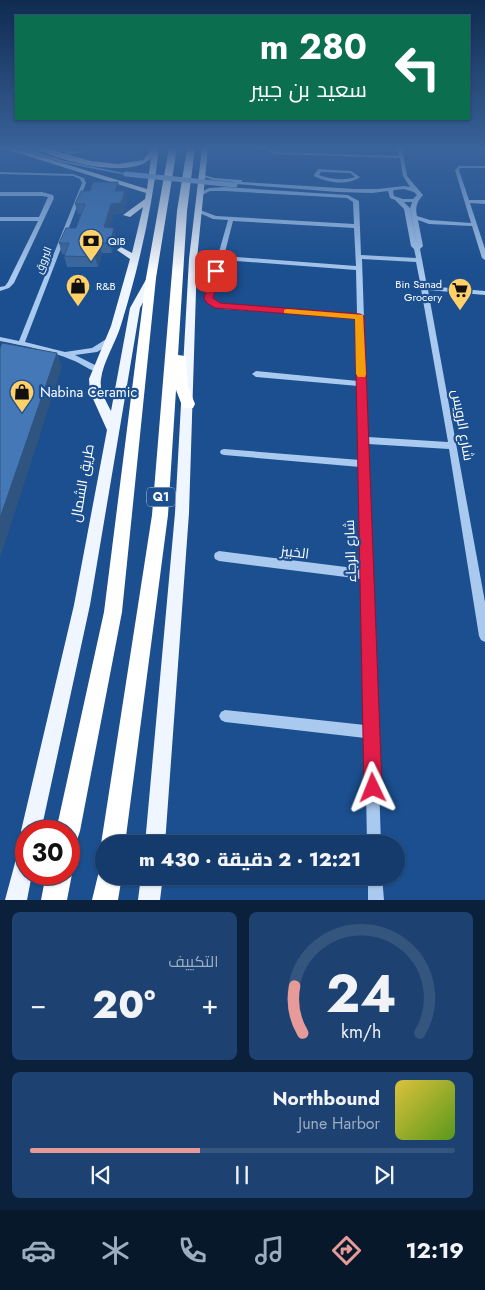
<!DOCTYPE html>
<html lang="ar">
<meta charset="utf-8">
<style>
body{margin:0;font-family:Jost,Cairo,sans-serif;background:#1d4271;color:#f1f3f6;direction:rtl;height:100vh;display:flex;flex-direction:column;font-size:19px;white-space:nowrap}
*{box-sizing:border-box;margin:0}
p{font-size:16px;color:#9dadc1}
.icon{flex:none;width:28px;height:28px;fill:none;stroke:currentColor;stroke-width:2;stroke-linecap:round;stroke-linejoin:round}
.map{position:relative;height:900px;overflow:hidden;direction:ltr}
.details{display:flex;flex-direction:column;gap:12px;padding:12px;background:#0b203b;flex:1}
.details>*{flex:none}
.guide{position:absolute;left:15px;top:15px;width:455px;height:105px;border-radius:0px;box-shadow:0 1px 4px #0004,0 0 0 1px #33557e;direction:rtl;background:#0b6e4f;color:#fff;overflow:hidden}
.speed{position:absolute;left:15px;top:820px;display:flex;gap:10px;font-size:25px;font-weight:700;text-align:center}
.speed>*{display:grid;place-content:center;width:65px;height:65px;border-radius:50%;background:#143b6b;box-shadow:0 1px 4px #0004,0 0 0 1px #33557e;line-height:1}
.speed .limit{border:8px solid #d22;background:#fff;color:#111}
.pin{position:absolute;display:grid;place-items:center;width:42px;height:42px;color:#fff;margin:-21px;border-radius:10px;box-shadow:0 2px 8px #0006}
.me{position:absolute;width:55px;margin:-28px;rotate:358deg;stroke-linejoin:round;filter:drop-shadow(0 0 4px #0008)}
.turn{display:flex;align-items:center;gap:18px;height:105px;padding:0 20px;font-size:22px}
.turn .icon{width:65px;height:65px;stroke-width:2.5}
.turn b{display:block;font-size:35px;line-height:42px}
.big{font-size:38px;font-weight:800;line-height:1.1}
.details .card{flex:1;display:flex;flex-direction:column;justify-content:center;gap:8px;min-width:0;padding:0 18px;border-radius:8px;background:#1d4271}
.details .dial{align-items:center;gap:0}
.dial svg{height:130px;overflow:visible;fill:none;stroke:#33557e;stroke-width:7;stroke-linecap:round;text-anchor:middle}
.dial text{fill:#f1f3f6;stroke:none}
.song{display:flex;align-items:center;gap:15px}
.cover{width:60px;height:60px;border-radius:8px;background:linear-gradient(135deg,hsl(50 70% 55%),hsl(90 70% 35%))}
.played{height:5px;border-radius:2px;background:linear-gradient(90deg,#e69b98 40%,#33557e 40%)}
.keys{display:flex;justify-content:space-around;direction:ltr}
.heat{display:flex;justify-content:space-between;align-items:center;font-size:28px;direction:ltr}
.details .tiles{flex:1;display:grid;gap:12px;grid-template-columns:1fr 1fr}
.card:last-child{grid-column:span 2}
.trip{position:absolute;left:95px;top:835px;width:310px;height:50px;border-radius:25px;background:#143b6b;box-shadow:0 1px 4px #0004,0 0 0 1px #33557e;font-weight:800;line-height:50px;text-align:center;direction:rtl}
.menu{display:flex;height:80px;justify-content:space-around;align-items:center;background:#08182b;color:#9dadc1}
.menu .icon{width:35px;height:35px}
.menu .selected{color:#e69b98}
.menu b{font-size:22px;color:#f1f3f6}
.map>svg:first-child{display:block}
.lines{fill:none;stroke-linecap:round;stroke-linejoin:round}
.minor{fill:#a9c9ee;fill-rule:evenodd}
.major{fill:#f0f6ff;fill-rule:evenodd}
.highway{fill:#fff;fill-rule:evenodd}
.minor-bridge{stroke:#a9c9ee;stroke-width:5}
.wall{fill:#3a679d}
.shaded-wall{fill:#305480}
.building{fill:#4478b7;stroke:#305480}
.route{fill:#e11d48;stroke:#92132f}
.slow{fill:#f59e0b}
.labels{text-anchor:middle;stroke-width:4.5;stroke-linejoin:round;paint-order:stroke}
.far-poi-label{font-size:11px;fill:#fff;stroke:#1b4f8f;text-anchor:start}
.far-street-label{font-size:11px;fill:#fff;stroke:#1b4f8f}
.shield{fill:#1b4f8f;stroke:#bbcadd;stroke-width:1}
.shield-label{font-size:12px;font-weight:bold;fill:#fff}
.poi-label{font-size:14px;fill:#fff;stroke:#1b4f8f;text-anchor:start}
.street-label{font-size:14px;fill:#fff;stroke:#1b4f8f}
</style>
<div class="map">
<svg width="485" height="900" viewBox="0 0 485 900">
<rect width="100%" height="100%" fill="#1b4f8f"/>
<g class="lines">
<path class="minor" d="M15,148h8l42,13 63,13 -2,1 -62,-12z
M51,148c8,0 15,3 22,3 5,1 9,0 13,1l-15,2z
M261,148h7l7,4 124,4 -1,-8h4l5,28 16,19c-6,7 -8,12 -6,21l13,4 41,3 -16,-53 4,-4h26v2h-25l-1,2 10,30h16v4l-15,-1 15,46v11l-3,-2 -10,-32 -43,-2 -11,-4 5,26 -3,3 7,37 58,5v4l-57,-5 57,312v40l-4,-2 -2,-4 -30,-187 -81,-5 13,400h-14l-2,-106 -140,-16 -4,-2 -2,-4 2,-4 4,-2 140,15 -3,-146 -143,-18 -4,-2 -1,-3 1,-3 4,-2 143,18 -2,-102 -136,-12 -3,-1 -1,-2 1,-2 3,-1 136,11 -2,-74 -102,-9 -4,-3 4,-3 102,10 -1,-63 -134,-9 -12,-4 -5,-7 22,-78 -15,-1 -18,-8 5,-1 16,6 138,8 -1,-22 -6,-4 -122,-7h-15l-10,5 -3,-2 12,-6 16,-1 123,8 11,6 2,54 55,3 -2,-9 -3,-3 -7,-37 -9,-9 -5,-2 -2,-7 -16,2 -34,-1 -102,-8h-2v-2l-21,-2 -14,-5 2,-1 13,4 26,2h2v2l113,7h23l26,-3 6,1 -7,-11 -3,-18 -126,-4zM404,189l10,3 3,3 -4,4h-10l-9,-3 -1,-4 1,-2zM404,202h8l-2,7 7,36 -7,-37zM233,221l121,7 2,38 -132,-10zM362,259l54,3 5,25 -1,1 1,1 27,153 -80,-5zM223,260l133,10 1,44 -133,-9 -9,-2 -3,-5z
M318,169l33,2 9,6c-12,9 -32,6 -46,-1v-1zM321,172l29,1 5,4c-12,4 -25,2 -36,-2z
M0,172l73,2 11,4 2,5 -61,159 40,10 27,-4 16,-10h6v4l-17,10 -22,3 26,13 1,2 -1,2c-9,1 -20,-9 -29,-12 -23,-10 -48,-14 -72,-19v-4l19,4 63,-158 -2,-4 -7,-3 -73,-2z
M0,192h42l11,3 1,3 -40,85 -5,5 -9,3v-4l5,-1 3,-4 30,-61h-38v-4h39l9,-20 -6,-1h-42z
M368,876h14l2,24h-16z"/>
<path class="major" d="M2,148h11l134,41 4,-31c-19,22 -93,3 -116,-10h11l45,13 27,3 25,-4 10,-12h6c-7,60 -20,119 -38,177 -5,17 -18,37 -20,54 -2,11 5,22 10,32l19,-103 18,-32h6l2,2 -16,30 -50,297 -49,226h-15v8l-5,-8 53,-226 33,-175 -17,-38 -1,-13 22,-53 19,-67 -13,-9 4,-3 11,6 11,-46 -13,10 -7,-2 22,-16 1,-6z
M202,148h6l-11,111 -8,254 -24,331h-20l30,-331 14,-254z
M26,845v29h6l-5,26h-22l14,-52z
M141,876h22l-3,24h-22z"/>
<path class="highway" d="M169,148h8l-21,130 -34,334 -42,219 -3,9 -8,3v-12h-13l48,-219 42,-334z
M187,148h8l-8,63 -9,144 7,1 1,3 2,27 7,18 -2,4h-10l-7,-18 -8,125 -43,329h-21v7l-3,-7 51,-329 25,-304z
M104,865v11h18l-4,24h-26l8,-33z
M69,867l3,7 -5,26h-26l5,-26h23z"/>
<path class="minor-bridge" d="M126,174l109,11"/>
</g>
<path class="wall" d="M120,191h5l2,10 -4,12 -9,1 -5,14 7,10 -4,15h-10l-4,14h-31l-3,-11 1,-2h-3l-3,-11 17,-15 5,-14h-3l-3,-10z"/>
<path class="shaded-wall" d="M118,182l2,9h-5z
M125,191l2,10 -4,12 -9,1 -7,24 -3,-11 7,-23z
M114,228l2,10 -4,15 -2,-10z
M99,243l3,10 -4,14 -3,-10z
M57,353l5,14 -62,191v-40z"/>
<path class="building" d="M93,182h25l-3,9h10l-4,12 -10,1 -7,23 10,1 -4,15h-11l-4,14 -31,-1 5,-13h-10l7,-15h10l9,-24h-10l6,-13h9z
M2,343l55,10 -57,165v-170z"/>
<linearGradient id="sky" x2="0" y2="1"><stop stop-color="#0f2b4f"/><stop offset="0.54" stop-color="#39639b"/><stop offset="1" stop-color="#39639b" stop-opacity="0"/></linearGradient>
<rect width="485" height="274" fill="url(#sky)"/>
<path class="route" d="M216,269l4,2 -7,27 7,5 140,11 4,2 18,472 -3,6 -6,3 -6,-3 -3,-6 -9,-469 -140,-11 -8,-5 -3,-5 8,-27z"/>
<path class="slow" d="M287,309l76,6 3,59 -1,3h-7l-2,-3 -1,-55 -71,-6v-3z"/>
<defs>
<symbol id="bank-pin" viewBox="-11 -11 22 30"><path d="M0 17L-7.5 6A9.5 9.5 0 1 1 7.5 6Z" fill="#ffd166" stroke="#1b4f8f"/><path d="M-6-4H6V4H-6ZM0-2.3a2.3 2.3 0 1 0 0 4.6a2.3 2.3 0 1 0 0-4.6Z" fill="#111"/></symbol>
<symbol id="shop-pin" viewBox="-11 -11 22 30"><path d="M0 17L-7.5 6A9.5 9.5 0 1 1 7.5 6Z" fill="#ffd166" stroke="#1b4f8f"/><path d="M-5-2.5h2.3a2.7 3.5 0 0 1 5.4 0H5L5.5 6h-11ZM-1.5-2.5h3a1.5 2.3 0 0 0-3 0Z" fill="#111"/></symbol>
<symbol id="supermarket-pin" viewBox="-11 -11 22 30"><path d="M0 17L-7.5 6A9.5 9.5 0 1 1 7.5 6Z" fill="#ffd166" stroke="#1b4f8f"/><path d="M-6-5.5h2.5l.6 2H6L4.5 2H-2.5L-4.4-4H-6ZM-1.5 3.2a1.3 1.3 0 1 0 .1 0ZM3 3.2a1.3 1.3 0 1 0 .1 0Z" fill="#111"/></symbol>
</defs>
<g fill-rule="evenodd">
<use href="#bank-pin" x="77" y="227" width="28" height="38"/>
<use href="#shop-pin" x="64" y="272" width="28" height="38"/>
<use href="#supermarket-pin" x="446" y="276" width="28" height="38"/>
<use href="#shop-pin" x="8" y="378" width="28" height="38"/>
</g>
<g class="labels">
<g class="far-poi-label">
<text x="108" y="245">QIB</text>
<text x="442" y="288" text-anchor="end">Bin Sanad<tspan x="442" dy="13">Grocery</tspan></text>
<text x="96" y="290">R&amp;B</text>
</g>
<g class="far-street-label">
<text transform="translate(43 260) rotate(-68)" y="4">البروق</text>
</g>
<rect class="shield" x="147" y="487.5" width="28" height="19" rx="4"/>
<g class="shield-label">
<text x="161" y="501">Q1</text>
</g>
<g class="poi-label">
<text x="40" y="397">Nabina Ceramic</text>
</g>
<g class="street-label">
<text transform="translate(463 425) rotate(80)" y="5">شارع الرويس</text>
<text transform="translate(82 483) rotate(-80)" y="5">طريق الشمال</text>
<text transform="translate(350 551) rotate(-92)" y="5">شارع الرجاء</text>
<text transform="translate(295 552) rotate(7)" y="5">الخبيز</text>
</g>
</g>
</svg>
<div class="speed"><div class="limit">30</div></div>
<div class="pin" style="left:216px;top:271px;background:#d93025"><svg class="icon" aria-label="arrive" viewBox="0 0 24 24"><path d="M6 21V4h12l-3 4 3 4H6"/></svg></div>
<svg class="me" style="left:373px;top:788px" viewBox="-20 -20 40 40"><path d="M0-17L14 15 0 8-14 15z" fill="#e11d48" stroke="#fff" stroke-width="4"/></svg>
<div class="trip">12:21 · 2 دقيقة · 430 m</div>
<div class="guide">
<div class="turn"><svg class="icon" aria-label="left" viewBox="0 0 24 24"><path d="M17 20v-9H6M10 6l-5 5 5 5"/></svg><div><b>280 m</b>سعيد بن جبير</div></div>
</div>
</div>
<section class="details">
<div class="tiles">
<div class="card dial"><svg viewBox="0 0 100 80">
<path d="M14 69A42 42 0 1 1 86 69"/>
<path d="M14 69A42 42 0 0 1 9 40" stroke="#e69b98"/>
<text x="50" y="56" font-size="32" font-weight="700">24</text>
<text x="50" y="72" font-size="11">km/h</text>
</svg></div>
<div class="card"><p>التكييف</p>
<div class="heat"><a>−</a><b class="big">20°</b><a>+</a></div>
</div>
<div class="card">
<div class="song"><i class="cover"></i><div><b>Northbound</b><p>June Harbor</p></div></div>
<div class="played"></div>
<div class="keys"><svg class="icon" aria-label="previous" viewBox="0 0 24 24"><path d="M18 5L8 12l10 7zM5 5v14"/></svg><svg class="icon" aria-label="pause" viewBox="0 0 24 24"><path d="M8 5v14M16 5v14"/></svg><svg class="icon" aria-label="next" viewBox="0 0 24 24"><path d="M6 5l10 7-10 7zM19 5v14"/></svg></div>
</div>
</div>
</section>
<nav class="menu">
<b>12:19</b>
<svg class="icon selected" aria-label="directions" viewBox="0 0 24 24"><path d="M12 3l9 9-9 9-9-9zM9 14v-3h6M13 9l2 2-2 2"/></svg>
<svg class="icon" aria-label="music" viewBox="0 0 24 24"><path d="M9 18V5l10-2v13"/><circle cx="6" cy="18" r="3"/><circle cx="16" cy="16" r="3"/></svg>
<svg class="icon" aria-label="phone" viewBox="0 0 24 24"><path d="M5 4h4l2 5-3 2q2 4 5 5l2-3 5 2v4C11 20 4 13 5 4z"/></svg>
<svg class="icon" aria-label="climate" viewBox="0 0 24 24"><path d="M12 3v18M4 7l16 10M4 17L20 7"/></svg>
<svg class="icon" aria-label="car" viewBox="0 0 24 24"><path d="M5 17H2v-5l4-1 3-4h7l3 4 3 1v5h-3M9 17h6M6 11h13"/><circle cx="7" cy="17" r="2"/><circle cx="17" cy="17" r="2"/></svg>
</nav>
